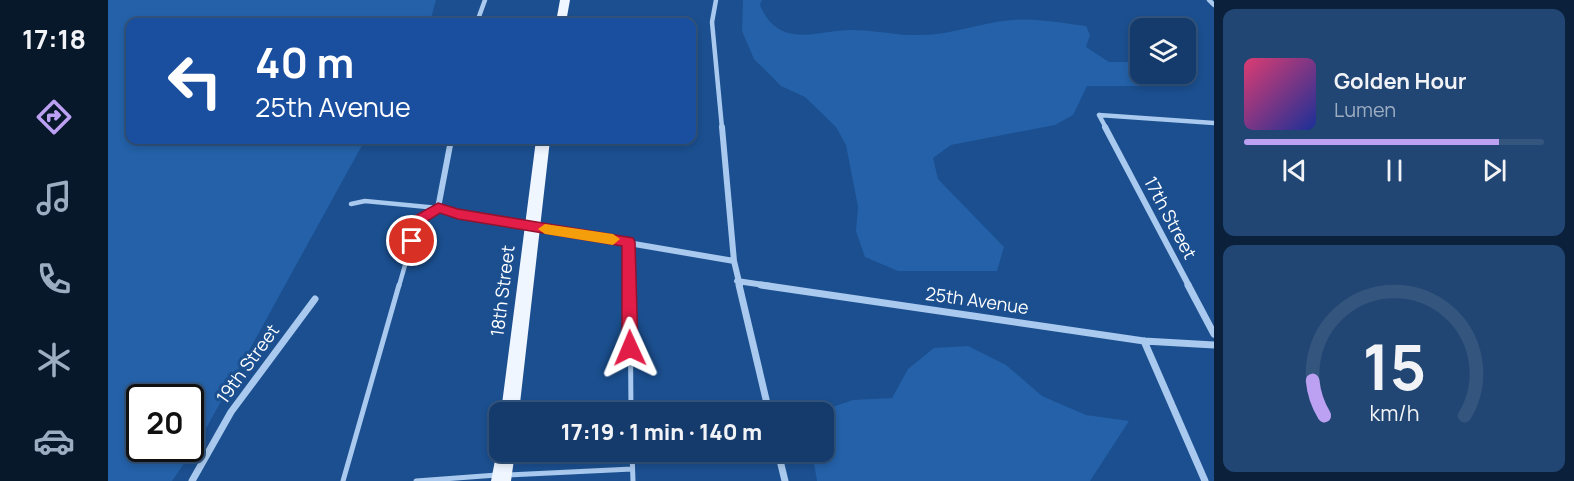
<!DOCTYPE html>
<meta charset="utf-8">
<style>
body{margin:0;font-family:Manrope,sans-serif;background:#214673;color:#f1f3f6;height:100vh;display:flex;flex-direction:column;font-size:22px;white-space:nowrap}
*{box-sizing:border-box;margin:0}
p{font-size:20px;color:#9dadc1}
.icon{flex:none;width:33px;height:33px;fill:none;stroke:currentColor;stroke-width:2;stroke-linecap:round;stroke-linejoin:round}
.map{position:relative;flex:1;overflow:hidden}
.side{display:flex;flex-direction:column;gap:9px;padding:9px;background:#0b203b;width:360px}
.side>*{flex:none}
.top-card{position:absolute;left:18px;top:18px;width:570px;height:126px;border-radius:12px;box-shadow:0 3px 9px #0003,0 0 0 2px #33557e;background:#1a4fa0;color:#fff;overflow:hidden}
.fabs{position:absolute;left:1022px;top:18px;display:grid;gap:12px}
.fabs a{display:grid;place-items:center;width:66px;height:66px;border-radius:12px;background:#143b6b;box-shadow:0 3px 9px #0003,0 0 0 2px #33557e;font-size:30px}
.speed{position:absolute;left:18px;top:384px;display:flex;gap:12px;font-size:30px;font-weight:700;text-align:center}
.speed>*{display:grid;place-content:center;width:78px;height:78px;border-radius:50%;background:#143b6b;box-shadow:0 3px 9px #0003,0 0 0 2px #33557e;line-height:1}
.speed .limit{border:3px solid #111;border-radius:9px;background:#fff;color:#111}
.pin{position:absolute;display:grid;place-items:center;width:51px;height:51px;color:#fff;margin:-26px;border:3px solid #fff;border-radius:50%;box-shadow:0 2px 6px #0007}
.me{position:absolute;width:66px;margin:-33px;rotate:359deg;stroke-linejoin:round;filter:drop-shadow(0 0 4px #0008)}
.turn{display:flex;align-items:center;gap:21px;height:126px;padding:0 30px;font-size:27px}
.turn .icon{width:78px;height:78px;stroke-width:2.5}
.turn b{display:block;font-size:42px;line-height:51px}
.side .widget{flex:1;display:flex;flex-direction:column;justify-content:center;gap:9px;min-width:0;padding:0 21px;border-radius:12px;background:#214673}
.side .dial{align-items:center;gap:0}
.dial svg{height:156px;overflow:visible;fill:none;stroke:#33557e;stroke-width:7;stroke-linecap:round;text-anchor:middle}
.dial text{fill:#f1f3f6;stroke:none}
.song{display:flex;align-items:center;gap:18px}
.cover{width:72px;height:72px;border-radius:9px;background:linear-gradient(135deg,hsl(340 70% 55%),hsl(230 70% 35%))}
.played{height:6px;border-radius:3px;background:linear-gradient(90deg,#bca0f2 85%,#33557e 85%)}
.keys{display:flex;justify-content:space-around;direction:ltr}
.trip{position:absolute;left:381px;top:402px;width:345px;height:60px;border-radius:12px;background:#143b6b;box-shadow:0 3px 9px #0003,0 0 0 2px #33557e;font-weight:800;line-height:60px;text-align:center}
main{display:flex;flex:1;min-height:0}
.tab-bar{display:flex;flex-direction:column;width:108px;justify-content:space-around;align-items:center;background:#08182b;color:#9dadc1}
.tab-bar .icon{width:42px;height:42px}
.tab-bar .selected{color:#bca0f2}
.tab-bar b{font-size:27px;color:#f1f3f6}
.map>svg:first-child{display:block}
.green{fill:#2461a8;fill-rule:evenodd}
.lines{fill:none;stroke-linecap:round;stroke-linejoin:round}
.lane-far1{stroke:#a9c9ee;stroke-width:4.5}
.lane{stroke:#a9c9ee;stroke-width:5}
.street-far2{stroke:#a9c9ee;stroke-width:4.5}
.street-far1{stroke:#a9c9ee;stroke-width:6}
.street{stroke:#a9c9ee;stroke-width:7}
.primary{fill:#f0f6ff;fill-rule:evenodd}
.route{fill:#e11d48;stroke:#92132f;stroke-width:1.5}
.slow{fill:#f59e0b}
.labels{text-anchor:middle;stroke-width:6;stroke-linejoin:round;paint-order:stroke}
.street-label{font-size:18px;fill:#fff;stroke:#1b4f8f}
</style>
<main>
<nav class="tab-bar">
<b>17:18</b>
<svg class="icon selected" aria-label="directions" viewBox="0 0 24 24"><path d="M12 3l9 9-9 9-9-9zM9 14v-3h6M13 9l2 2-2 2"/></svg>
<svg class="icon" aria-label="music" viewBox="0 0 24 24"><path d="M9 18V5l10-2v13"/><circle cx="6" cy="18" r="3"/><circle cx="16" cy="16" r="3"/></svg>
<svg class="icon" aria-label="phone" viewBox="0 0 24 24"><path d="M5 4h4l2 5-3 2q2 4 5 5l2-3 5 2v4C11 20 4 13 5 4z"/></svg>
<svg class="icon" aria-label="climate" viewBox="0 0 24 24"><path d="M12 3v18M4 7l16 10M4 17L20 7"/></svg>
<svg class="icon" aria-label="car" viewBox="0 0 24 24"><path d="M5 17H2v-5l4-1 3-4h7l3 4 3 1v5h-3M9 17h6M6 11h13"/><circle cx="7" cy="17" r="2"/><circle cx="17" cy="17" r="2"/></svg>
</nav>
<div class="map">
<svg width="1106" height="481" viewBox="0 0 1106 481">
<rect width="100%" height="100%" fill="#1b4f8f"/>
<path class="green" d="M0,0h328l-6,22h-300v118h235l-167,303 -26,38h-64zM32,398h50v50h-50z
M635,0h19l-2,5c18,43 54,27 88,25 24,-1 49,6 73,5 31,0 61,-13 91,-15 25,-2 49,3 74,6l4,9 -4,12 23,15h31v12h34l10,6 -18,6h-79l-14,29 -18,10 -104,20 -18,13 5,21 66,68 -7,24h-99l-33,-14 -9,-26 2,-24 -12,-62 -10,-18 -31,-30 -24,-11 -27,-27 -12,-28z
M860,346l38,19 36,31 44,19 43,6 -39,60h-273l-5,-29h12v-40h-6l35,-12 39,-2 16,-29 26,-21z"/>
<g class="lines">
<path class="lane-far1" d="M243,204l14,-3 73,7
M521,242l1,44
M291,286l19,-66 20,-12"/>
<path class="lane" d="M522,285l1,127
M524,452l1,29
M398,475l126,-6
M235,481l56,-196
M308,481l81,-6"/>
<path class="street-far2" d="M608,0l-4,22 10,106
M1101,0l5,5
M369,22l8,-22
M991,115l7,13
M991,115l115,8"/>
<path class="street-far1" d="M614,127l12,134 6,25
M997,127l84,159
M343,140l-13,68 20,6 276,47
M629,281l34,5"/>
<path class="street" d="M631,285l30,127
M653,285l383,56 70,4
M1080,285l26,49
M1036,341l61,140
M670,452l7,29
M84,481l39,-69 84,-113"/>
<path class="primary" d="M452,0h10l-4,22h-10z
M428,140h14l-31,272h-18z
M390,445l2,7h15l-4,29h-20z"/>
</g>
<path class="route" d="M330,203l20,6 175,29 2,4 3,106 -2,5 -6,2 -5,-2 -3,-5v-102l-164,-27 -18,-6 -16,10 -7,22h-10l-2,-4 8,-24z"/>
<path class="slow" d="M437,224l68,10 7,5 -7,6 -68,-11 -7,-5z"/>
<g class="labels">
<g class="street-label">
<text transform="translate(1062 218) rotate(62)" y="6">17th Street</text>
<text transform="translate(395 291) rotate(-83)" y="6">18th Street</text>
<text transform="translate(869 301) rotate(8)" y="6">25th Avenue</text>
<text transform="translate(140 364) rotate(-54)" y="6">19th Street</text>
</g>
</g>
</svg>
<div class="fabs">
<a><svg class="icon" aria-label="layers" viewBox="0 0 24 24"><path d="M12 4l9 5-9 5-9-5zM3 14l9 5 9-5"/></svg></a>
</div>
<div class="speed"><div class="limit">20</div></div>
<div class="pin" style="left:304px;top:241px;background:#d93025"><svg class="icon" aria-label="arrive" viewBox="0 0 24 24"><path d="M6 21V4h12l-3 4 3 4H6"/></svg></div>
<svg class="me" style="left:522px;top:348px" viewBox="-20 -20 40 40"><path d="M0-17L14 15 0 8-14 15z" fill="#e11d48" stroke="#fff" stroke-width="4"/></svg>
<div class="trip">17:19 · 1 min · 140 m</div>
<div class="top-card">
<div class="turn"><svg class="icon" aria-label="left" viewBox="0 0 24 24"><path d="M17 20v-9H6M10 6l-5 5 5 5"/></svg><div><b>40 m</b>25th Avenue</div></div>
</div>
</div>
<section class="side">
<div class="widget">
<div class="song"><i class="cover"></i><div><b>Golden Hour</b><p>Lumen</p></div></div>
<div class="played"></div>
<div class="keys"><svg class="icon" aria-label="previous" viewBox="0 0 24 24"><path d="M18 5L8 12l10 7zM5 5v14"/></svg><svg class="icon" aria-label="pause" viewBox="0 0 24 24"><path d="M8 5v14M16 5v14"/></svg><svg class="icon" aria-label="next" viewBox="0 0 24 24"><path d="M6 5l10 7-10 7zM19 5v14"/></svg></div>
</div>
<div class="widget dial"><svg viewBox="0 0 100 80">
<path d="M14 69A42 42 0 1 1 86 69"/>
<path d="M14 69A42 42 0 0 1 8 51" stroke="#bca0f2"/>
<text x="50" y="56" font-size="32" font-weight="700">15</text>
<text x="50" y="72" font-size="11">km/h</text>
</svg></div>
</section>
</main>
